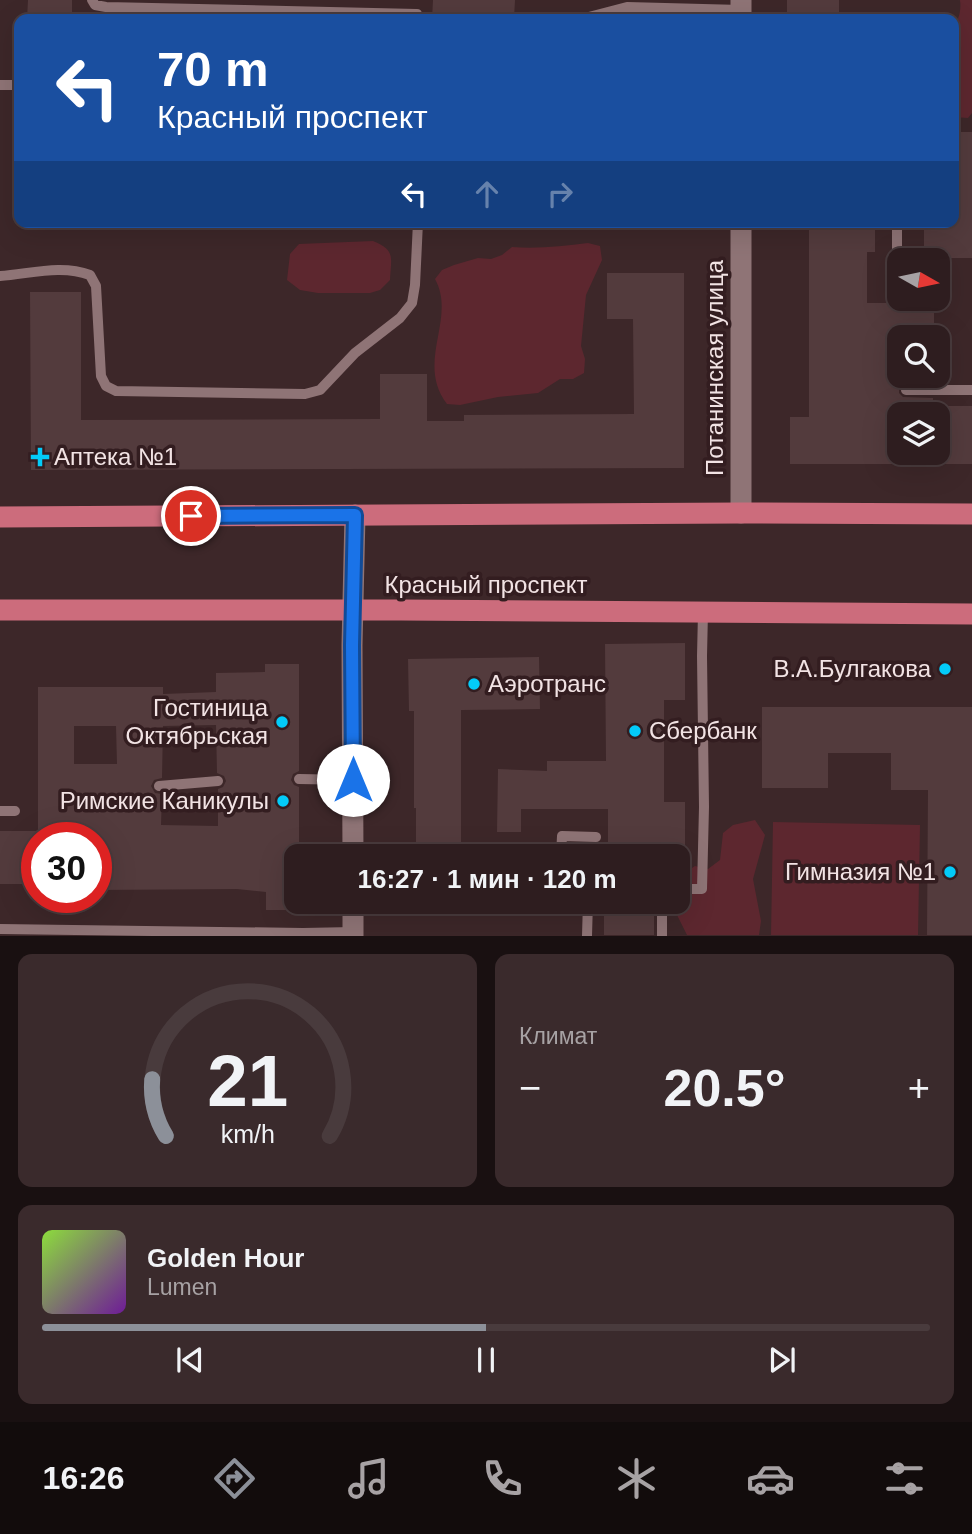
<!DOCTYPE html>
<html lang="ru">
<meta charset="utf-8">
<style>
body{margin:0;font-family:Arial,sans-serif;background:#3a2a2c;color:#f1f3f6;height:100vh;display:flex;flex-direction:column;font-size:26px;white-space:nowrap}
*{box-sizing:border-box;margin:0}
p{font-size:23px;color:#a7a2a4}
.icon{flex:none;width:38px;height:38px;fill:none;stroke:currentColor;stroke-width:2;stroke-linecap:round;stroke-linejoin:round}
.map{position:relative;height:936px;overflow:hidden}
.details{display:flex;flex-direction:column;gap:18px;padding:18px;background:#191011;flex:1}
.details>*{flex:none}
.guide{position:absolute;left:14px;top:14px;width:945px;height:214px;border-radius:14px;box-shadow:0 7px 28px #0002,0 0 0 2px #493b3d;background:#1a4fa0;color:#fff;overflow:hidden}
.needle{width:46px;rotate:99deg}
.tools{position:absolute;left:887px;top:248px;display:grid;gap:14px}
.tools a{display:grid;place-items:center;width:63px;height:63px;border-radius:14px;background:#2e1d1f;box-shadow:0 7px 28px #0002,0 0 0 2px #493b3d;font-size:35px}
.speed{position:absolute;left:21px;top:822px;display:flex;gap:14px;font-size:35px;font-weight:700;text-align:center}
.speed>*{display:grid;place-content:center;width:91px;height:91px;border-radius:50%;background:#2e1d1f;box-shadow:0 7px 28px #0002,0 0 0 2px #493b3d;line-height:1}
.speed .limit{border:10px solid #d22;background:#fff;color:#111}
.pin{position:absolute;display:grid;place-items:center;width:60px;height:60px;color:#fff;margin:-30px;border:4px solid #fff;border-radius:50%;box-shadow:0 2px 7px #0007}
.me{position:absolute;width:77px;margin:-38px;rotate:0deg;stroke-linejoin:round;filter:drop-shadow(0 0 5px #0008)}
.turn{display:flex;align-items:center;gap:24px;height:147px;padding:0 28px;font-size:32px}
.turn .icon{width:91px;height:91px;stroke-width:2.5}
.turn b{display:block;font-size:49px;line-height:60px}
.lanes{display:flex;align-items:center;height:66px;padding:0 28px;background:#0003;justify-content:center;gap:35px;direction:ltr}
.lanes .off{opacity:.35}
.big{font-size:52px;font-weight:700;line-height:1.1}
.details .widget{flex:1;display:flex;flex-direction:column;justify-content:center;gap:10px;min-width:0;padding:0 24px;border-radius:14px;background:#3a2a2c}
.details .dial{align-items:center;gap:0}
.dial svg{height:182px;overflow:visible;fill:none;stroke:#493b3d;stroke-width:7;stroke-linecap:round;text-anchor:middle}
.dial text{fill:#f1f3f6;stroke:none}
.song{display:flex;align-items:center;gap:21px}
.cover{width:84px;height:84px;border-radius:10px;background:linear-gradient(135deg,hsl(90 70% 55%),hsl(280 70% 35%))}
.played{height:7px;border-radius:4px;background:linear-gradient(90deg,#8c9099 50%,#493b3d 50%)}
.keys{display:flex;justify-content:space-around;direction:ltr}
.heat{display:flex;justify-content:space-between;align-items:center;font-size:38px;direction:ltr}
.details .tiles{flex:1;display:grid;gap:18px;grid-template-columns:1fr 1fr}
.widget:last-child{grid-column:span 2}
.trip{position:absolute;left:284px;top:844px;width:406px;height:70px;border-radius:14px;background:#2e1d1f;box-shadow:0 7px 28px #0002,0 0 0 2px #493b3d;font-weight:700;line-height:70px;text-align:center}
.tabs{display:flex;height:112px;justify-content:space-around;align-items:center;background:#120c0c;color:#a7a2a4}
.tabs .icon{width:49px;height:49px}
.tabs .active{color:#8c9099}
.tabs b{font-size:32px;color:#f1f3f6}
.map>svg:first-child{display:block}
.green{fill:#5d272f}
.building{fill:#533b3d;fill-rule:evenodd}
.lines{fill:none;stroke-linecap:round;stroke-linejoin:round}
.lane{stroke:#8f7476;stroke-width:10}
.street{stroke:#8f7476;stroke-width:21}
.primary{stroke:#cc6c7c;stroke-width:21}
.route-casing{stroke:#114b97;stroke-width:18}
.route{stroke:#1a73e8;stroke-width:12}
.poi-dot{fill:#03cbf9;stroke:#331d20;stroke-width:2.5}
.labels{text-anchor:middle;stroke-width:7;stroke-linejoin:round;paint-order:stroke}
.street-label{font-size:24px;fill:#f2e3e4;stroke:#331d20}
.poi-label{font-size:24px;fill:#f2e3e4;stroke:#331d20;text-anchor:end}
</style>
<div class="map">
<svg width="972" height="936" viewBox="0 0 972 936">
<rect width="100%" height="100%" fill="#3d2729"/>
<path class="green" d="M960,0h12v113l-4,5 -14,-1v-42l3,-2c-1,-13 -5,-27 -3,-40 2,-13 8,-18 6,-33z
M373,241c23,9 18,17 17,39l-10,10 -10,3h-52l-18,-3 -13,-10 3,-26 9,-10z
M588,243l12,3 2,14 -16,35 -5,51 4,13 -1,14 -11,6h-13l-22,14 -40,4 -38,8 -13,-1c-32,-42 10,-85 -12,-125l7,-9 12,-5 24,-7 13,1 11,-4 10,-8c26,2 51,-1 76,-4z
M755,820l10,15 -12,44 8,42 -2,14h-72l-10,-20 -10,-12v-2h10v-23l18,-12 13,3 12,-9 3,-27 10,-8z
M773,822l147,3 -2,110h-147z"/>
<path class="building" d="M28,0h44v19h-45z
M433,0h82l-1,19h-82z
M787,0h52v19h-52z
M954,132h18v126h-48v-36h30z
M809,226h66v26h-8v51h67v35h-34v38h33v6h-28l-6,5v6l4,4 30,1v17h-33v49h-110v-47h19z
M607,273h77v195l-653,2 -1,-178h51v128l299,-1v-45h47v47h37v-6l170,-1 -1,-95h-26z
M938,406h34v58h-34z
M685,643v57h-21v102h21v54h-77v-47h-87v23h-24l1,-63 49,2v-10h59l-1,-117z
M539,657l1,52 -79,1v146h-45v-48h-2v-97h-5l-1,-52z
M265,664h34v107l-6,3 -2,6 3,5 5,2v69h-3v54h-30v-18l-29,-3 -141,1v-52h-58v-151h125v7l53,-2v-19l49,-1zM216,725l1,48 7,3 2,5 -3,6 -5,2v37l-57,-1 1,-31 -7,-1 -4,-7 3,-6 8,-2 1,-52zM74,726h42l1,38h-43z
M762,707h210v228h-45l1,-145h-37v-37h-63v35h-66z
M0,831h37v53h-37z
M604,904h50v31h-50z"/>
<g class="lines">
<path class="lane" d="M92,0l3,5 11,2 311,7 1,5
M581,19l46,-12 114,3
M0,85h19
M224,223v-1
M0,276c30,-2 61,-12 90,-1l6,11 5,90 5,10 10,5 189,3 15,-4 35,-37 45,-35 12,-15 3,-18 3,-63
M897,285v-63
M906,390h66
M299,779l54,1
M159,786l59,-5
M0,811h15
M561,856l1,-20 34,1
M677,889h25l2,-82 -2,-151 1,-44
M662,901v35
M0,929l303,4 50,-1
M587,936l1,-35"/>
<path class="street" d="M741,19v-19
M741,222v291
M353,856l-1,-211 3,-130
M353,901v35"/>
<path class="primary" d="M0,517l741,-4 231,1
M0,610h401l571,4"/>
</g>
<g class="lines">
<defs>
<path id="route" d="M191,516l164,-1 -3,130 1,135"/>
</defs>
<use href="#route" class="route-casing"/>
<use href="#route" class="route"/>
</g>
<g class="poi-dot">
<path d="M36.5 446.5h7v7h7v7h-7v7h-7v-7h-7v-7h7z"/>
<circle cx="945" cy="669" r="7"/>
<circle cx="474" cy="684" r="7"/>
<circle cx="282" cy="722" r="7"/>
<circle cx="635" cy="731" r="7"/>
<circle cx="283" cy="801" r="7"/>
<circle cx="950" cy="872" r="7"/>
</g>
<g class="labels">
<g class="street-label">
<text transform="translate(715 368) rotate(-90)" y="8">Потанинская улица</text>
<text x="486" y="593">Красный проспект</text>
</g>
<g class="poi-label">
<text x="54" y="465" text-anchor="start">Аптека №1</text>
<text x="931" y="677">В.А.Булгакова</text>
<text x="488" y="692" text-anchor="start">Аэротранс</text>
<text x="268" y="716">Гостиница<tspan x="268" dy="28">Октябрьская</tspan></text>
<text x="649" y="739" text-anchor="start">Сбербанк</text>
<text x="269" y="809">Римские Каникулы</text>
<text x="936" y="880">Гимназия №1</text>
</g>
</g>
</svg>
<div class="tools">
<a><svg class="needle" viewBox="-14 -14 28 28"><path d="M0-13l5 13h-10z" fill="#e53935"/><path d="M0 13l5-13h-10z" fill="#a7a2a4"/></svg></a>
<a><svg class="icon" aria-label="search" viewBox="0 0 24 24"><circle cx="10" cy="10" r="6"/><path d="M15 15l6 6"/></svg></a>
<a><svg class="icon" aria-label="layers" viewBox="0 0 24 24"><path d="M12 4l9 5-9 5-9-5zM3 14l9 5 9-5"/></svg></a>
</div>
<div class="speed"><div class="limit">30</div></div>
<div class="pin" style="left:191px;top:516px;background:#d93025"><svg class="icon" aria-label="arrive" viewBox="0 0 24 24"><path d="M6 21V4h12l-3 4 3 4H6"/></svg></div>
<svg class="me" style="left:353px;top:780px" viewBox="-20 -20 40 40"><circle r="19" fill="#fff"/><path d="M0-13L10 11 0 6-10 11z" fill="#1a73e8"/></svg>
<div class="trip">16:27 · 1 мин · 120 m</div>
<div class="guide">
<div class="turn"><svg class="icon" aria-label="left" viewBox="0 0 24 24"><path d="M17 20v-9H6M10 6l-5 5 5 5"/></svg><div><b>70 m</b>Красный проспект</div></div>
<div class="lanes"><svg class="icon" aria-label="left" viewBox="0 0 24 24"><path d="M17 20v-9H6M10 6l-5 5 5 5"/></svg><svg class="icon off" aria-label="ahead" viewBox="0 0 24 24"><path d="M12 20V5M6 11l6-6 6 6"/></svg><svg class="icon off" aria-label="right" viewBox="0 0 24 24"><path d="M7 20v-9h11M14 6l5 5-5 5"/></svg></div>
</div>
</div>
<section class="details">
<div class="tiles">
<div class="widget dial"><svg viewBox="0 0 100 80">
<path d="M14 69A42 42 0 1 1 86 69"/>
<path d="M14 69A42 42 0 0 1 8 44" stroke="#8c9099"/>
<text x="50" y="56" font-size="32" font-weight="700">21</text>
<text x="50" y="72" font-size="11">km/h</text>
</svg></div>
<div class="widget"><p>Климат</p>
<div class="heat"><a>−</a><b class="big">20.5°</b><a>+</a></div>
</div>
<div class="widget">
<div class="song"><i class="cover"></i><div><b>Golden Hour</b><p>Lumen</p></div></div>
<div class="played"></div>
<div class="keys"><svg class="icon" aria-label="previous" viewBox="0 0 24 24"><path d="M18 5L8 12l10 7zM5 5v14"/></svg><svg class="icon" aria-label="pause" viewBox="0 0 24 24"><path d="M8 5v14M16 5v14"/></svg><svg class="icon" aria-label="next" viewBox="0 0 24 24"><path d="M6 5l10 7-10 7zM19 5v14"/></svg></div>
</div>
</div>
</section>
<nav class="tabs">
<b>16:26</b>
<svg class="icon active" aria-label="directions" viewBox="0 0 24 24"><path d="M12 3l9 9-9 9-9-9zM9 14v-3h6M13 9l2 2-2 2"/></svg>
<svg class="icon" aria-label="music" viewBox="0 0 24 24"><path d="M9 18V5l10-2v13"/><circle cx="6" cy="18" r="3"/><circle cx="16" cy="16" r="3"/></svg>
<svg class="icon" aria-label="phone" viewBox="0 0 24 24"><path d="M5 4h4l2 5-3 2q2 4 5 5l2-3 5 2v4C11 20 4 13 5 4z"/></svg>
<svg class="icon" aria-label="climate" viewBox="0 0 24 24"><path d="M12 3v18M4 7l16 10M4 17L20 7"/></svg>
<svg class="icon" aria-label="car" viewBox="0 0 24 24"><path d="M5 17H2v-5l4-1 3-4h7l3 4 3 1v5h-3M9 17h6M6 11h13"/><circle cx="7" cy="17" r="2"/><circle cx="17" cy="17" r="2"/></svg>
<svg class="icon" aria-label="filters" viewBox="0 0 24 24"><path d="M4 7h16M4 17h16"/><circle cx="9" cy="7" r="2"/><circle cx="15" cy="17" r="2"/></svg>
</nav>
